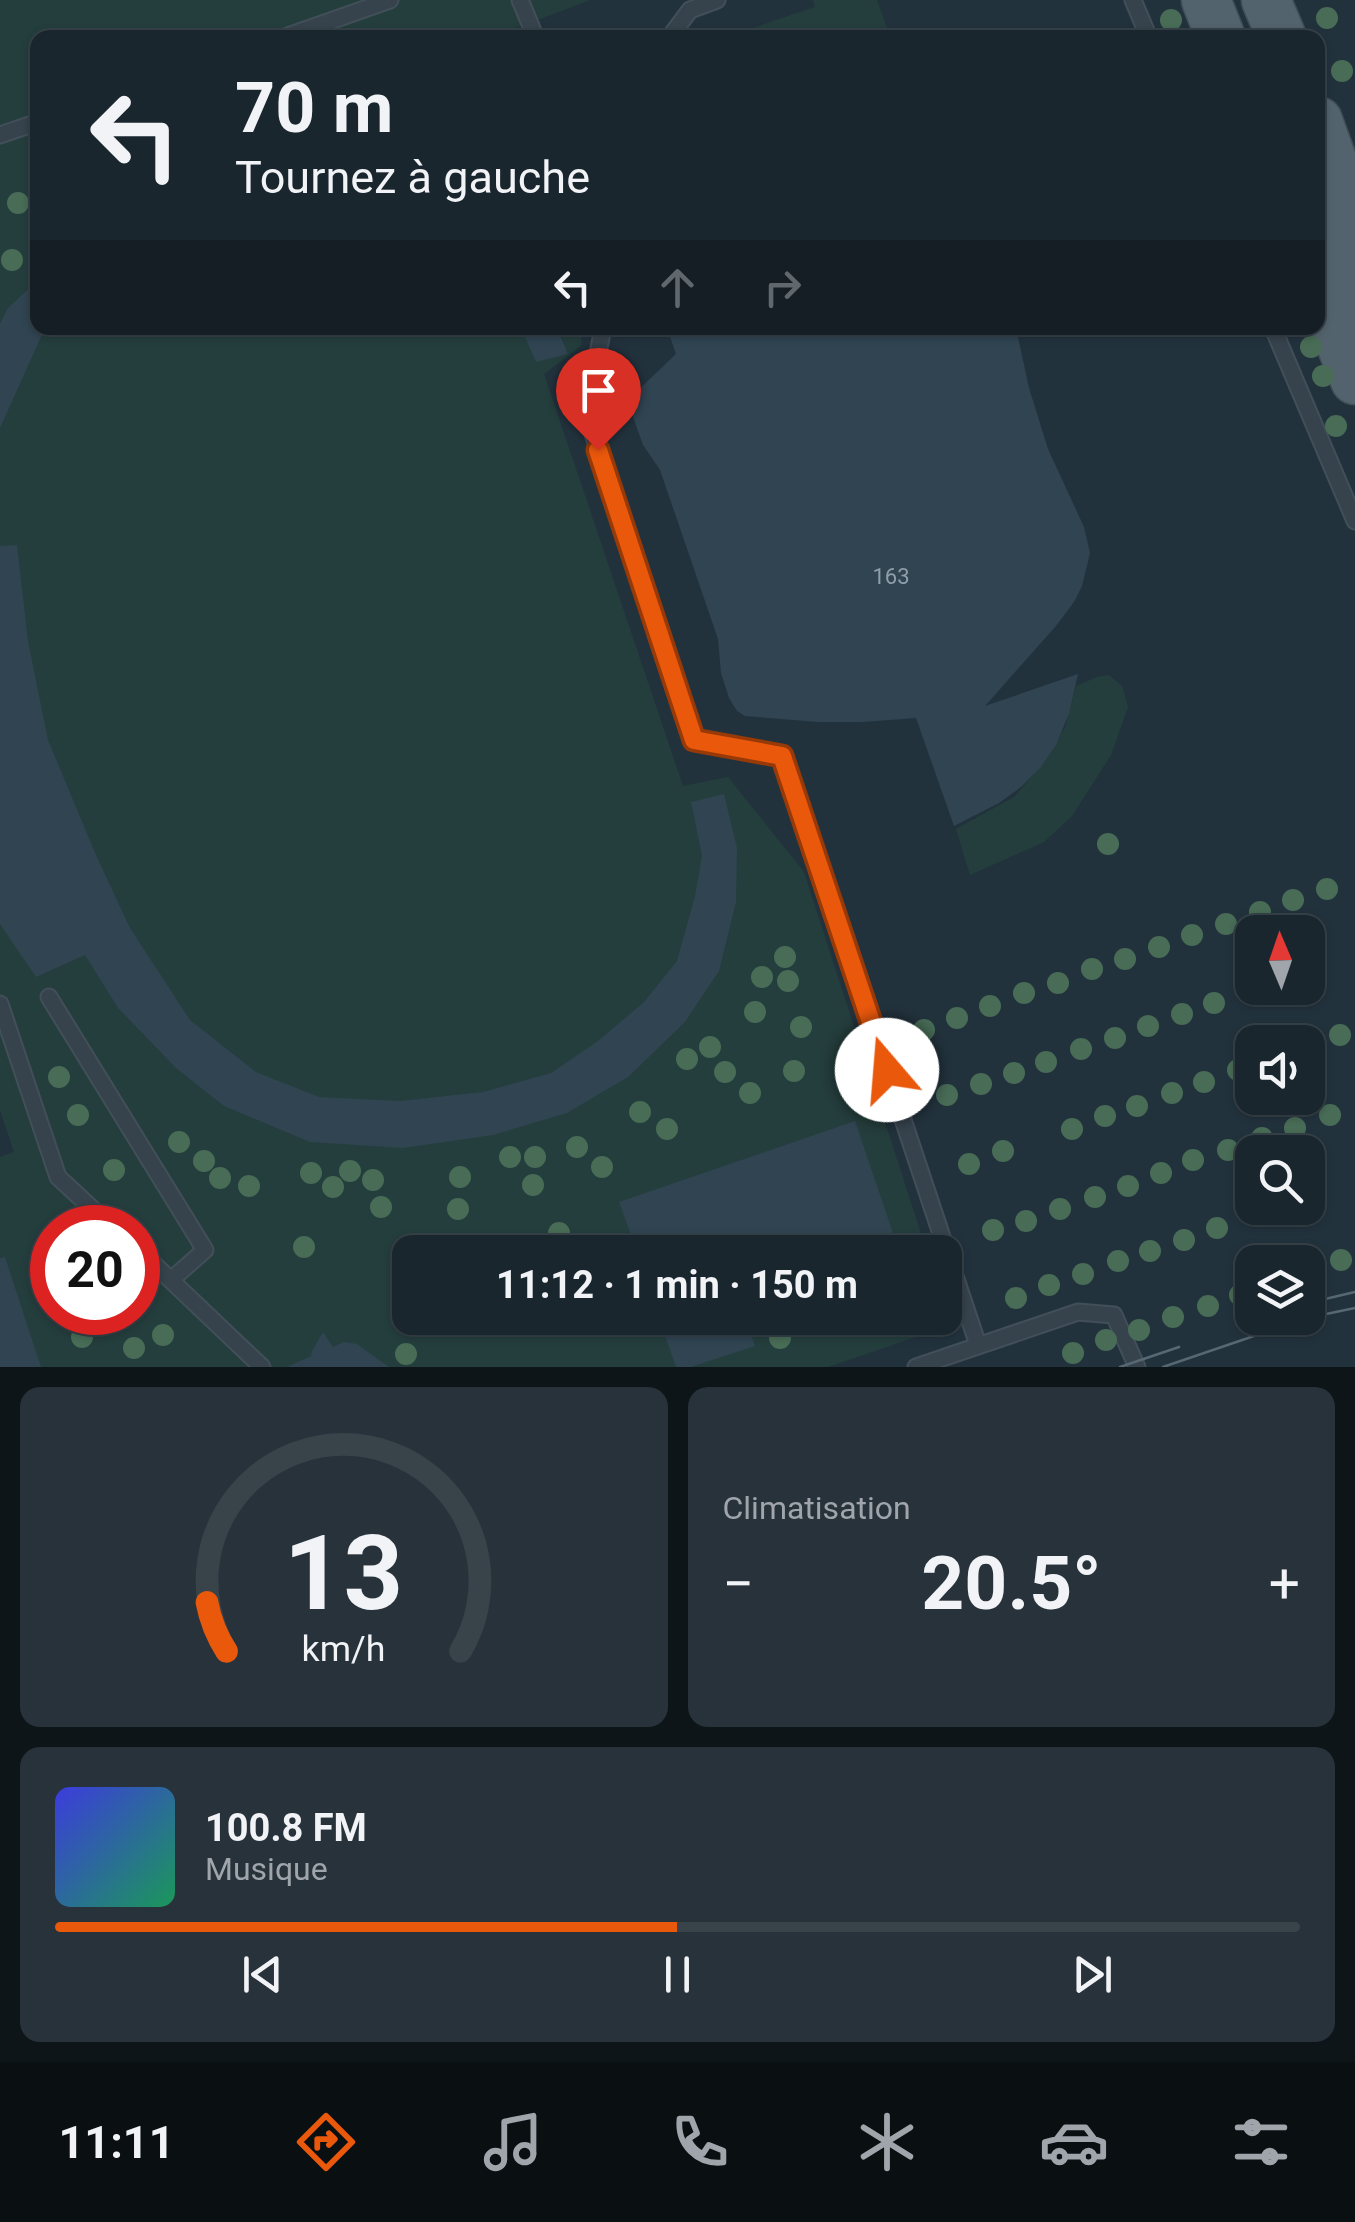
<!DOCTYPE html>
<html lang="fr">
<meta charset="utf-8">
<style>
body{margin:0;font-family:Roboto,sans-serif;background:#27323a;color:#f1f3f6;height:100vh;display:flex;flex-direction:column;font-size:38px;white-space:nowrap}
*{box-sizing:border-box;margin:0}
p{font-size:32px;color:#9fa5aa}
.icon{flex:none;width:55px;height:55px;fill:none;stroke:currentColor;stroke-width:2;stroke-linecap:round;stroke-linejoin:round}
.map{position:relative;height:1367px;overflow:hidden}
.panel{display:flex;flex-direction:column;gap:20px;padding:20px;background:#0e1519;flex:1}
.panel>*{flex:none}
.hud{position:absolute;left:30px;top:30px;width:1295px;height:305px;border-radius:20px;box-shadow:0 2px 8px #0004,0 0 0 2px #38434a;background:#1a262e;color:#f1f3f6;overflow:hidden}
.needle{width:65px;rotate:358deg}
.controls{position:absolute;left:1235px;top:915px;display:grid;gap:20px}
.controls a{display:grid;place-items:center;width:90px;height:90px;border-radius:20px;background:#1a262e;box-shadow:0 2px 8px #0004,0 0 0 2px #38434a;font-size:50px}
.speed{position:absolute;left:30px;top:1205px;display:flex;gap:20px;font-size:50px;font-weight:700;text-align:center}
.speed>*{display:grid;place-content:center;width:130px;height:130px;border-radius:50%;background:#1a262e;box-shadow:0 2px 8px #0004,0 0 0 2px #38434a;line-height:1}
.speed .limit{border:15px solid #d22;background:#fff;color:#111}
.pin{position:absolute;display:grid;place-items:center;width:85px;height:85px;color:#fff;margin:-102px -42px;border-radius:50% 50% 50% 0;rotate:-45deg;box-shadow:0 0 10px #0007}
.pin .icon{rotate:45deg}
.me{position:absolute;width:110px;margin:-55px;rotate:342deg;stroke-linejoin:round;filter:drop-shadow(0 0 8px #0008)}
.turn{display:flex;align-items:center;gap:35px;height:210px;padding:0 40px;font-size:45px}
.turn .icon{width:130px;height:130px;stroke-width:2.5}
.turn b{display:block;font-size:70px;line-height:85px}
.lanes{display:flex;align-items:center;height:95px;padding:0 40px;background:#0003;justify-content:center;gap:50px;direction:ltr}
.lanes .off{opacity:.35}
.big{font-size:75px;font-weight:700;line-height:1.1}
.panel .tile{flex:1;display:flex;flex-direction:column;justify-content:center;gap:15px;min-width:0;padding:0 35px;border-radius:20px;background:#27323a}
.panel .dial{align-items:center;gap:0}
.dial svg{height:260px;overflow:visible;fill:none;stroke:#38434a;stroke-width:7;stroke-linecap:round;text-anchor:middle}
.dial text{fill:#f1f3f6;stroke:none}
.song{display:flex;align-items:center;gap:30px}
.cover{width:120px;height:120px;border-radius:15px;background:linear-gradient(135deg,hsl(240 70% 55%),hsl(150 70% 35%))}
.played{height:10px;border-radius:5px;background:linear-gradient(90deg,#ea580c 50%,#38434a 50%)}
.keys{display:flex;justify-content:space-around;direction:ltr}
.heat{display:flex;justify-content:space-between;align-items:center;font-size:55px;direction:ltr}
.panel .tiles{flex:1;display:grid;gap:20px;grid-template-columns:1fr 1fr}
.tile:last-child{grid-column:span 2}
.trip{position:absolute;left:392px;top:1235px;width:570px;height:100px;border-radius:20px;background:#1a262e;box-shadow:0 2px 8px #0004,0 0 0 2px #38434a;font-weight:700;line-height:100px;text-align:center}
.tab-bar{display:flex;height:160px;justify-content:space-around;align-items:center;background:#0a0f12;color:#9fa5aa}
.tab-bar .icon{width:70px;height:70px}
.tab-bar .on{color:#ea580c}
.tab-bar b{font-size:45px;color:#f1f3f6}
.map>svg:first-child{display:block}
.green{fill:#243e3d;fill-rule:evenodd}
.building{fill:#304452}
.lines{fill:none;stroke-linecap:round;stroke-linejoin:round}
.lane-casing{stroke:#424f59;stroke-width:19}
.primary-casing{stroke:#424f59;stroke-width:51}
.lane{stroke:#36434d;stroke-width:15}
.primary{stroke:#53636d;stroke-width:48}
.tram{stroke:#576875;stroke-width:2.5}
.tree{fill:#486c56}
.route-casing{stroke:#983908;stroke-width:25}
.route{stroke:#ea580c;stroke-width:18}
.labels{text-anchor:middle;stroke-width:10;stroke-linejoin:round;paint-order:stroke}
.number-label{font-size:22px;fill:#909eaa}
</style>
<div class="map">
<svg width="1355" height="1367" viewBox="0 0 1355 1367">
<rect width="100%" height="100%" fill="#22323d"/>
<path class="green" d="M0,0h590l-74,28 4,9 -482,1v290h544l-1,18 -37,28 139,412 45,-9 76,95 123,380h-517v66h535v-11l6,18 -123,42h-828v-210l14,-5 -14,-42zM52,1228h86v84h-86z
M813,0h64l13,37h-164l89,-30z
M1109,675l13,11 6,21 -17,48 -39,61 -28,26 -74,33 -14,-46 58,-32 27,-31 24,-38 11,-42 21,-9z"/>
<path class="building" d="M38,280v48h7l-45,100v-104l8,-16z
M521,328h36l11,26 -32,8z
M667,328h349l13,60 19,61 36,78 6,26 -8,33 -8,16 -18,24 -71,80 93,-32 -9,40 -13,31 -15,22 -20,20 -22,16 -45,23 -38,-108 -54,4h-44l-73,-6 -8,-5 -8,-13 -8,-25 -3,-34 -58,-169 -17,-25 -11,-31 -1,-13 2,-6 43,-41z
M17,545l11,96 20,99 48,115 34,73 60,92 66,52 63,25 81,4 83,-9 68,-19 47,-32 46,-39 33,-41 18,-65 7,-40 -11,-54 33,-8 13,54 -1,54 -17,69 -34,51 -57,55 -61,36 -74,22 -90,13 -93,-6 -86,-36 -48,-38 -58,-60 -33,-53 -49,22 -36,-53v-378z
M855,1121l39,115 -44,15 -3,-11 -36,12h-174l-18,-50z
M5,1257l36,110h-41v-109z
M659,1318h86l10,28 -64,21h-15z
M323,1332l10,15 11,-5 13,2 32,23h-102l24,-11 1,-5z"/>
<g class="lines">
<defs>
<path id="lane" d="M520,0l16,38
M1133,0l16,38
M282,38l108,-38
M669,38l21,-28 27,-10
M0,135l38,-13
M603,328l-17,85 109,327 87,16 196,589
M1273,328l82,193
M49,997l156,253 -34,30
M0,1004l58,173 55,51
M138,1249l124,118
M916,1367l162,-55 36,3 23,52"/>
<path id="primary" d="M1206,0l15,38
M1266,0l16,38
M1318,121l37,103
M1318,224l37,80
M1318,286l37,94"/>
</defs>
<use href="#lane" class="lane-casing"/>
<use href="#primary" class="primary-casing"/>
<use href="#lane" class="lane"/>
<use href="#primary" class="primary"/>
<path class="tram" d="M1308,1303l47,-11
M1120,1367l59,-20
M1163,1367l144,-49 48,-10"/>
</g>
<g class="tree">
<circle cx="1327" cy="18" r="11"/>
<circle cx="1171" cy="20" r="11"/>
<circle cx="1342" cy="71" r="11"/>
<circle cx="18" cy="203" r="11"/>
<circle cx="12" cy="260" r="11"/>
<circle cx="1311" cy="347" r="11"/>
<circle cx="1323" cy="376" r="11"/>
<circle cx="1336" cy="426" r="11"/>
<circle cx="1108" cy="844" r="11"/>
<circle cx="1327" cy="889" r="11"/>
<circle cx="1293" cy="900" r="11"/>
<circle cx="1260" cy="912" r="11"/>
<circle cx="1226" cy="924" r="11"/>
<circle cx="1192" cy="935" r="11"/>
<circle cx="1159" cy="947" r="11"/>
<circle cx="785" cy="957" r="11"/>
<circle cx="1125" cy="959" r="11"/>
<circle cx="1092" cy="969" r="11"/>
<circle cx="762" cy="977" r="11"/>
<circle cx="788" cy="981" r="11"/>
<circle cx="1058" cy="983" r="11"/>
<circle cx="1024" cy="993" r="11"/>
<circle cx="1214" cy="1003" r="11"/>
<circle cx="990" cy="1006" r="11"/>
<circle cx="755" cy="1012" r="11"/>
<circle cx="1182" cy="1014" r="11"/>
<circle cx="957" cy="1018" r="11"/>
<circle cx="1148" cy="1026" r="11"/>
<circle cx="801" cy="1027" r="11"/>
<circle cx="924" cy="1030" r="11"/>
<circle cx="1340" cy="1035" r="11"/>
<circle cx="1115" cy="1038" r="11"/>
<circle cx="710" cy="1047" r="11"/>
<circle cx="1081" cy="1049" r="11"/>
<circle cx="687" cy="1059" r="11"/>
<circle cx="1046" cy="1062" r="11"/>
<circle cx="1238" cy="1070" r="11"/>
<circle cx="794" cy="1071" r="11"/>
<circle cx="725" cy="1072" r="11"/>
<circle cx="1014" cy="1073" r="11"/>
<circle cx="59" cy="1077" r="11"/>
<circle cx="1204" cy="1082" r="11"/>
<circle cx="981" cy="1084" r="11"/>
<circle cx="750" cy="1093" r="11"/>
<circle cx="1172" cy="1093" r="11"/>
<circle cx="947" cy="1095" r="11"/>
<circle cx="1137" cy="1106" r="11"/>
<circle cx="640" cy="1112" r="11"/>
<circle cx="78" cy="1115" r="11"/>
<circle cx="1330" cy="1115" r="11"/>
<circle cx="1105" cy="1116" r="11"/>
<circle cx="1295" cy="1128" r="11"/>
<circle cx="667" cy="1129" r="11"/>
<circle cx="1072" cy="1129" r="11"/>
<circle cx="1262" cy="1138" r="11"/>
<circle cx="179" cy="1142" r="11"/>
<circle cx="577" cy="1147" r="11"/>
<circle cx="1228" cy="1150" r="11"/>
<circle cx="1003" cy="1151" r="11"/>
<circle cx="510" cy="1157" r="11"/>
<circle cx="535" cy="1157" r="11"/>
<circle cx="1193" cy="1160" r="11"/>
<circle cx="204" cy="1161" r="11"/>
<circle cx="969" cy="1164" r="11"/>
<circle cx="602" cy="1167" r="11"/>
<circle cx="114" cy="1170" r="11"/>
<circle cx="350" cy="1171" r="11"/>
<circle cx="311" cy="1173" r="11"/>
<circle cx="1161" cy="1173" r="11"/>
<circle cx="460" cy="1177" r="11"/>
<circle cx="220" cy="1178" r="11"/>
<circle cx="373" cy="1180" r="11"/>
<circle cx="533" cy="1185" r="11"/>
<circle cx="249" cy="1186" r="11"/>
<circle cx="1128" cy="1186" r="11"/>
<circle cx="333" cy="1187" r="11"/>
<circle cx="1095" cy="1197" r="11"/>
<circle cx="381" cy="1207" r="11"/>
<circle cx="458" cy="1209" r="11"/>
<circle cx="1060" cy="1209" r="11"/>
<circle cx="1026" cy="1221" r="11"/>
<circle cx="1217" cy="1228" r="11"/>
<circle cx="993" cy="1230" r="11"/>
<circle cx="559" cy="1233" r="11"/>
<circle cx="1184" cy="1240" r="11"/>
<circle cx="304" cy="1247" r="11"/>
<circle cx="1150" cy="1251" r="11"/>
<circle cx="1341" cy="1260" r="11"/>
<circle cx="1118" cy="1261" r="11"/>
<circle cx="1083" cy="1274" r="11"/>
<circle cx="1049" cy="1285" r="11"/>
<circle cx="1240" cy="1295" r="11"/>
<circle cx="1016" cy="1298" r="11"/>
<circle cx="1208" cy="1306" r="11"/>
<circle cx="1173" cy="1317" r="11"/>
<circle cx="1139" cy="1330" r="11"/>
<circle cx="163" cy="1335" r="11"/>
<circle cx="82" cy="1337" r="11"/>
<circle cx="780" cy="1338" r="11"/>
<circle cx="1106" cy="1340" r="11"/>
<circle cx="134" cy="1348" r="11"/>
<circle cx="1073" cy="1353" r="11"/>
<circle cx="406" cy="1354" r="11"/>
</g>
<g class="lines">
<defs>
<path id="route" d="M598,450l96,290 88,16 105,314"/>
</defs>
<use href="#route" class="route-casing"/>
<use href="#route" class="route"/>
</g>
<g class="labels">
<g class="number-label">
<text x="891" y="584">163</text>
</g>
</g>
</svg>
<div class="controls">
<a><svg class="needle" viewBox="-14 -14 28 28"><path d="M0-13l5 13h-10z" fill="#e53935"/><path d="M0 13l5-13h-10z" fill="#9fa5aa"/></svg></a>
<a><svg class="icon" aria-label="sound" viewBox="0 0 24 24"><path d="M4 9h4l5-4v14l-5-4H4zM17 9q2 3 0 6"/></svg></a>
<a><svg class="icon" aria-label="search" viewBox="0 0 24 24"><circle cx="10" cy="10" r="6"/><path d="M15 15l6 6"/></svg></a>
<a><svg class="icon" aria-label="layers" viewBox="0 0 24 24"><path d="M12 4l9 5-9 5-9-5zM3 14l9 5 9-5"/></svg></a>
</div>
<div class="speed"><div class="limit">20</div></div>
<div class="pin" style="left:598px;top:450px;background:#d93025"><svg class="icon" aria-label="arrive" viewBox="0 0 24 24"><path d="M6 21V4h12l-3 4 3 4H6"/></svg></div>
<svg class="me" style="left:887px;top:1070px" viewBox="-20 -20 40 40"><circle r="19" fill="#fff"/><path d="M0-13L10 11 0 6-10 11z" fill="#ea580c"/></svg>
<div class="trip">11:12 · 1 min · 150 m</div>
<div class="hud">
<div class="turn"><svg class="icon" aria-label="left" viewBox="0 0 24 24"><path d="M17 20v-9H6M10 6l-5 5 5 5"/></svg><div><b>70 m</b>Tournez à gauche</div></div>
<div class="lanes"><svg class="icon" aria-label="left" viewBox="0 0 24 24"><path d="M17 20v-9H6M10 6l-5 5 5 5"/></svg><svg class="icon off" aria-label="ahead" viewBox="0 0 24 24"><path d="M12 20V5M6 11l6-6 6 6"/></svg><svg class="icon off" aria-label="right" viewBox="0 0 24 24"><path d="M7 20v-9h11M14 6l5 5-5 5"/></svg></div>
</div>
</div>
<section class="panel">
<div class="tiles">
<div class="tile dial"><svg viewBox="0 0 100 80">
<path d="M14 69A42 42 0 1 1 86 69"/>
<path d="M14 69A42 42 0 0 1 8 54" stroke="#ea580c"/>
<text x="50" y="56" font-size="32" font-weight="700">13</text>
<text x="50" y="72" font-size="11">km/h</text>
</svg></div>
<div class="tile"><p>Climatisation</p>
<div class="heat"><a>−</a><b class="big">20.5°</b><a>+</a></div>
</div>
<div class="tile">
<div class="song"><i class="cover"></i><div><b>100.8 FM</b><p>Musique</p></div></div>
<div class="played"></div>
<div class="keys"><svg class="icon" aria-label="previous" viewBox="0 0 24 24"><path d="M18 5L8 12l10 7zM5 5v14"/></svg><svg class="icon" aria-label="pause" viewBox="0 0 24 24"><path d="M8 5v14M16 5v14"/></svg><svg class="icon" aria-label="next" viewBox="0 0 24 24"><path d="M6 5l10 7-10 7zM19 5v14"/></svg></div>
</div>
</div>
</section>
<nav class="tab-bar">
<b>11:11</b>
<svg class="icon on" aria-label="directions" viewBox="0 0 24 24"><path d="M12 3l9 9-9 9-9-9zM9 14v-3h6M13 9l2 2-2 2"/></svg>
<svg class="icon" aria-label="music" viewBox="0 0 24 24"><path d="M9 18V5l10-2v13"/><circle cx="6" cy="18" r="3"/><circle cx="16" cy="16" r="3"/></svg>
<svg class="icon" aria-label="phone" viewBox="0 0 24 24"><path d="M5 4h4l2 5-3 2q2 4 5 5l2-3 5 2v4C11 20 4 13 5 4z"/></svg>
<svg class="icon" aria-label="climate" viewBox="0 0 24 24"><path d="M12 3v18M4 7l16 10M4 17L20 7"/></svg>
<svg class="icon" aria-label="car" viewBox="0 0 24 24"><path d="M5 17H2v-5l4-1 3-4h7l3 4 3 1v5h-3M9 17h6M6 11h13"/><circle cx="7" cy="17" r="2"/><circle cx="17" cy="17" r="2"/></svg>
<svg class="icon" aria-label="filters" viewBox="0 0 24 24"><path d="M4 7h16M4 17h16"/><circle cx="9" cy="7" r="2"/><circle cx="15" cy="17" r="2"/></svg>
</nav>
